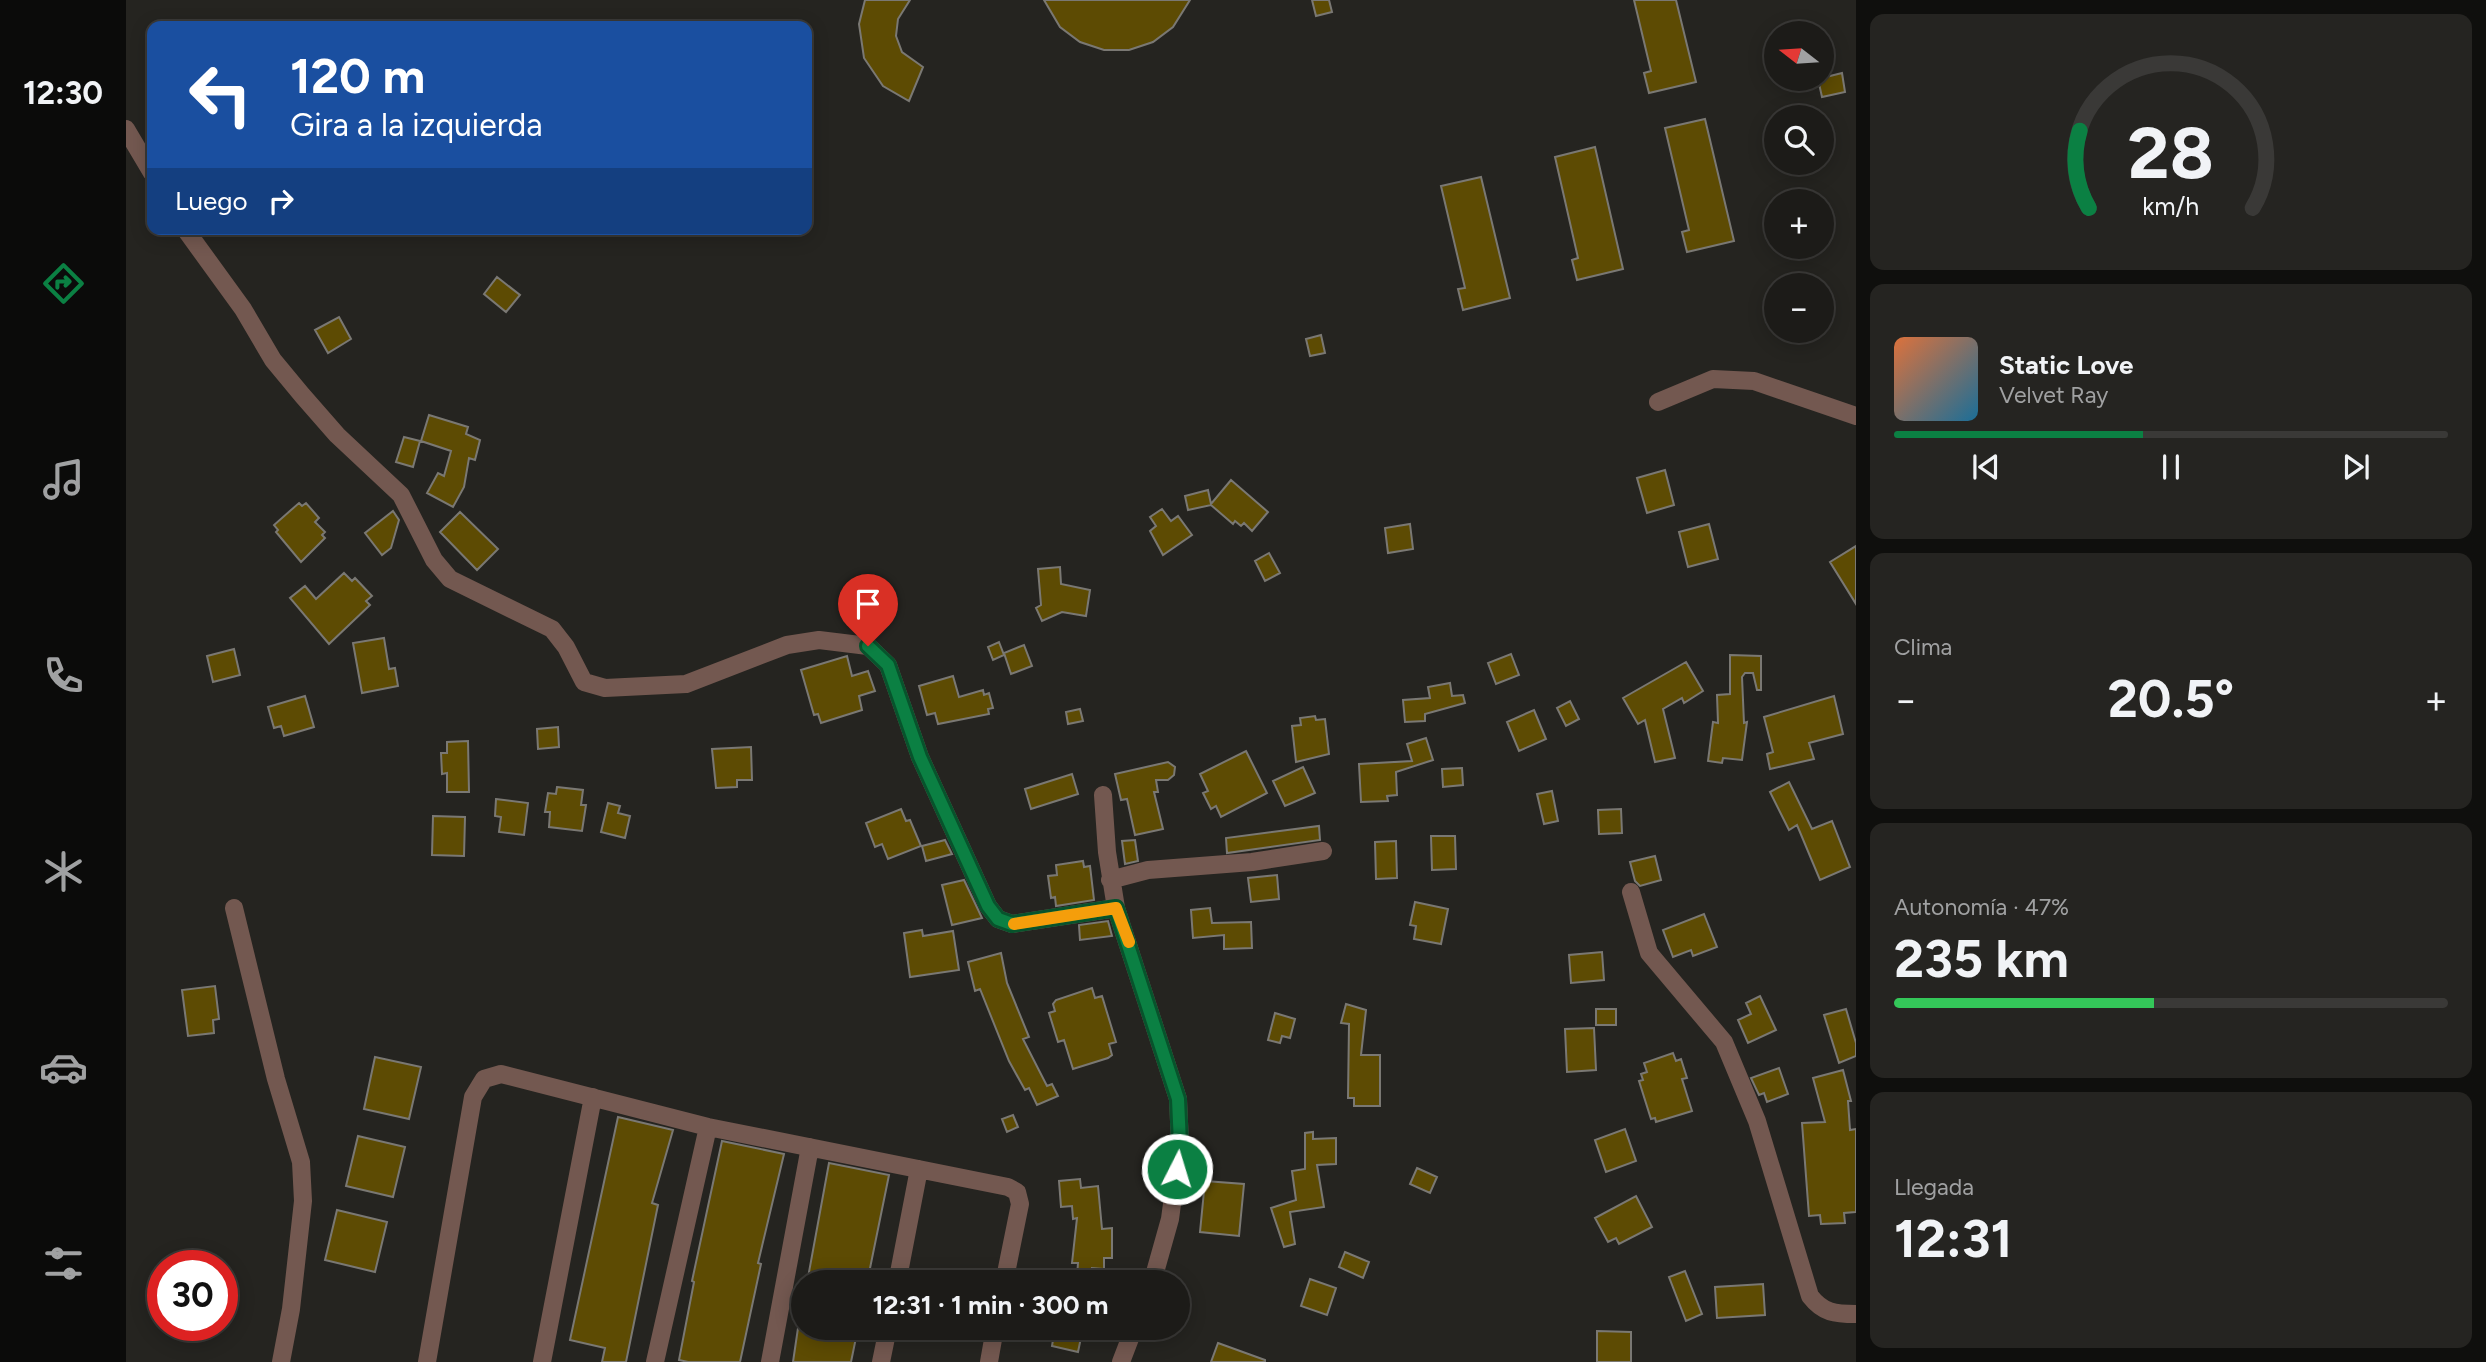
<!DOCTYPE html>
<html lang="es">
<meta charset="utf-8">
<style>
body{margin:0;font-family:Figtree,sans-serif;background:#252421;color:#f1f3f6;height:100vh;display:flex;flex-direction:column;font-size:26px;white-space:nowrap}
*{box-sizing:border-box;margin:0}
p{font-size:23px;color:#a0a1a2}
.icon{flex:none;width:38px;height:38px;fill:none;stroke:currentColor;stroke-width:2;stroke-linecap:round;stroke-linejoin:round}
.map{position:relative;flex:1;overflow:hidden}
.side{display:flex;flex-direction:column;gap:14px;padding:14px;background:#0f0f0d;width:630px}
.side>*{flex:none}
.top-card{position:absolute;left:21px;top:21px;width:665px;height:214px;border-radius:14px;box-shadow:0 4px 18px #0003,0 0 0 2px #3a3937;background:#1a4fa0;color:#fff;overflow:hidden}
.needle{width:46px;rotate:287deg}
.tools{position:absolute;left:1638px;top:21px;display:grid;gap:14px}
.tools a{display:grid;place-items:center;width:70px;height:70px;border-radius:50%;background:#1c1b18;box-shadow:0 4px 18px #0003,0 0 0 2px #3a3937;font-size:35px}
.speed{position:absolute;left:21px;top:1250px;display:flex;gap:14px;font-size:35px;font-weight:700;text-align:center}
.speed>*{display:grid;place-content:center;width:91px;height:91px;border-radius:50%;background:#1c1b18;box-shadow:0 4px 18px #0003,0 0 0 2px #3a3937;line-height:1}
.speed .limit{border:10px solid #d22;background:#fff;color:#111}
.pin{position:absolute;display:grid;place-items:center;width:60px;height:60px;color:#fff;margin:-72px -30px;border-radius:50% 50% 50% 0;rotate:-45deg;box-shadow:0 0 7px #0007}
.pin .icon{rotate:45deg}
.me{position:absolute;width:77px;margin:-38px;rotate:5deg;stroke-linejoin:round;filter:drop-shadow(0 0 5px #0008)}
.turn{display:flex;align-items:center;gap:24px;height:147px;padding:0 28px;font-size:32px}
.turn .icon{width:91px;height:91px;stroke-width:2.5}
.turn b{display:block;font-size:49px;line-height:60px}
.then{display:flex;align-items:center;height:66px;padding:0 28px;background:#0003;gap:14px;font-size:26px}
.big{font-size:52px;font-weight:700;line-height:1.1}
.side .tile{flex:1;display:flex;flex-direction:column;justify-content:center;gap:10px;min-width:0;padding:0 24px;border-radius:14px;background:#252421}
.side .dial{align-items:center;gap:0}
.dial svg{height:182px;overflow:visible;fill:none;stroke:#3a3937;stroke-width:7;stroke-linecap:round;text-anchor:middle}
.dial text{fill:#f1f3f6;stroke:none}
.song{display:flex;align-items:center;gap:21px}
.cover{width:84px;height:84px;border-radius:10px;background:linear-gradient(135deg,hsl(20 70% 55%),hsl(200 70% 35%))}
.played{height:7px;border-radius:4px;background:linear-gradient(90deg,#0b8043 45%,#3a3937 45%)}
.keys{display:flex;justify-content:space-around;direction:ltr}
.heat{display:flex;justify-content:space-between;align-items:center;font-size:38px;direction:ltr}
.charge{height:10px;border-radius:5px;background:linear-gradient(90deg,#34c759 47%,#3a3937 0)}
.trip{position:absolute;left:665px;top:1270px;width:399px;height:70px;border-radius:35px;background:#1c1b18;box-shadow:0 4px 18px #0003,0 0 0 2px #3a3937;font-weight:700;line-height:70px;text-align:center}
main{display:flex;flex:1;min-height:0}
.dock{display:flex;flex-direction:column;width:126px;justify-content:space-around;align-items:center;background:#0b0b0a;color:#a0a1a2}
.dock .icon{width:49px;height:49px}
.dock .current{color:#0b8043}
.dock b{font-size:32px;color:#f1f3f6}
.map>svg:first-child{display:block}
.building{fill:#5d4b03;stroke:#7a7873;stroke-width:2}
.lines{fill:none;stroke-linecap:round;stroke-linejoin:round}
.minor{stroke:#735850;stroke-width:18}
.route-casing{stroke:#07532c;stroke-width:18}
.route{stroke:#0b8043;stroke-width:12}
.slow{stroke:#f59e0b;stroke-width:12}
</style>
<main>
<nav class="dock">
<b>12:30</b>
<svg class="icon current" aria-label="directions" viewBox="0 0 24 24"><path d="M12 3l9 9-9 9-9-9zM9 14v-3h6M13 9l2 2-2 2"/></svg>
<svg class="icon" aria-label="music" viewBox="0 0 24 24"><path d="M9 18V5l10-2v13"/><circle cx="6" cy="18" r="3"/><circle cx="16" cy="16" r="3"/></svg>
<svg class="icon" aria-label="phone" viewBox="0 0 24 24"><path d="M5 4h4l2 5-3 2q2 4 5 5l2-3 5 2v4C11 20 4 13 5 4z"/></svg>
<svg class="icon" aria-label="climate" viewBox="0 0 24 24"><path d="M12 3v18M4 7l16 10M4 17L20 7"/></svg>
<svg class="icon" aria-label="car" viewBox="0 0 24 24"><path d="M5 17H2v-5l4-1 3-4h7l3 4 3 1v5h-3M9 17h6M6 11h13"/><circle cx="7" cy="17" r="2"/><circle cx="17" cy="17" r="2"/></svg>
<svg class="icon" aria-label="filters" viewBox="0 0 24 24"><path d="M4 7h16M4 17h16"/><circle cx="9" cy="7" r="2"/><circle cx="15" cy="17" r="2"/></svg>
</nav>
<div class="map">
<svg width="1730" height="1362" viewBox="0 0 1730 1362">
<rect width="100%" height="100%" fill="#252420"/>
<path class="building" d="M739,0h45l-12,19 -2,17 6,16 21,15 -14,34 -26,-15 -19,-28 -5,-34z
M918,0h146l-17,27 -20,15 -24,8h-25l-24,-8 -20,-15z
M1186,0h17l3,12 -16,4z
M1508,0h42l20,82 -47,11 -5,-20 7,-2z
M1716,73l3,19 -23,5 -4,-18z
M1579,119l29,122 -47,11 -5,-20 7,-2 -24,-102z
M1469,147l28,122 -46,11 -5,-20 6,-2 -23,-101z
M1355,177l29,121 -47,12 -5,-21 7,-1 -24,-102z
M371,277l23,18 -14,17 -22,-18z
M213,317l12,22 -23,14 -13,-23z
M1195,335l4,18 -15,3 -4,-17z
M303,415l39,12 -2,7 14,6 -5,20 -6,-2 -5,29 -11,20 -26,-14 11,-20 6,3 7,-25 -30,-10z
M278,437l16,4 -7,26 -17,-5z
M1539,470l9,35 -27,8 -10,-35z
M1105,480l37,32 -16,19 -8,-8 -3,3 -6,-5 -2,3 -22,-19 -23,5 -3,-14 23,-6 3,14z
M173,503l3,3 4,-3 13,15 -4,4 10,10 -3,3 3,3 -24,24 -25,-30 2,-2 -4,-5z
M1036,509l9,12 7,-5 14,19 -29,20 -13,-24 6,-5 -6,-9z
M267,511l6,9 -8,28 -9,7 -17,-22z
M334,512l38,37 -21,21 -37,-38z
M1284,524l3,25 -25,4 -3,-25z
M1583,524l9,35 -30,8 -9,-35z
M1730,546v58l-26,-42z
M1143,553l11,20 -15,8 -10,-20z
M934,567l1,17 29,6 -4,26 -24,-4 -20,9 -6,-13 5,-3 -3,-36z
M218,573l8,8 3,-3 17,18 -6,5 4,4 -41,39 -39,-46 15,-12 11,13z
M258,638l5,31 6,-1 3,18 -36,7 -9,-50z
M873,642l5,13 -11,5 -5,-13z
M898,645l8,21 -21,8 -7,-21z
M108,649l6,26 -27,7 -6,-26z
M1385,654l8,21 -23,9 -8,-21z
M1604,655l31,1v34h-4l-4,-17h-8l-3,4 2,46 3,-1 -5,38 -19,-2 -1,5 -14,-2 5,-39 5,1 -1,-28 13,-1z
M721,656l5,20 16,-5 7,20 -16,5 3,14 -41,13 -3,-9 -4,1 -13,-45z
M1560,662l17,29 -19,12 -2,-5 -19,11 12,49 -20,4 -10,-42 -7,4 -15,-26z
M827,676l6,21 24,-7 1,5 5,-2 4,15 -5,1 1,5 -51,10 -3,-11 -8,2 -8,-29z
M1324,683l2,13 11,-1 2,8 -40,11v7l-20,1 -2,-22 27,-2 -2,-11z
M179,696l9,31 -30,9 -3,-10 -7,2 -6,-21z
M1708,696l9,38 -34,9 5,16 -44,10 -3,-15 6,-2 -9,-35z
M1444,701l9,18 -13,7 -9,-18z
M954,709l3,12 -15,3 -2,-12z
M1408,710l12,29 -27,12 -12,-29z
M1189,716l1,4 9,-1 4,35 -33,8 -4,-36 9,-1 -1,-7z
M432,727l1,20 -21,2 -1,-20z
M1300,738l7,22 -37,12 1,23 -10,1 1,5 -27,1 -2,-38 53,-3 -5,-17z
M342,741l1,51h-22v-19l-5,1 -1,-21h6v-11z
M625,747l1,33h-15v7l-21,1 -4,-39z
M1120,751l21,42 -46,24 -5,-11 -5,3 -8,-16 5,-2 -8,-17z
M1042,762l7,5 -1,8 -6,5h-12l2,12h-4l9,37 -28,6 -8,-36 -6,1 -6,-26z
M1177,767l12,26 -30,13 -12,-25z
M1336,768l1,17 -20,2 -1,-18z
M946,774l6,20 -47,15 -6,-20z
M1663,782l23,47 20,-8 18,46 -30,13 -23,-55 -8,5 -19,-38z
M431,787l26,3 -2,15h5l-4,26 -33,-4 1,-15h-5l3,-19 8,1z
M1426,791l6,30 -14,3 -7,-30z
M370,799l32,4 -4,32 -25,-3 2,-15 -6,-1z
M482,803l12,3 -2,7 12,3 -5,22 -24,-6z
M775,809l5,12 4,-1 11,26 -33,13 -6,-15 -7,3 -9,-24z
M1495,809l1,24 -23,1 -1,-24z
M307,816l32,1 -1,39 -32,-1z
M1193,826l1,14 -93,13 -1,-15z
M1305,836h24l1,33 -24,1z
M819,840l7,14 -26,7 -4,-15z
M1009,840l3,21 -13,3 -3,-23z
M1270,841l1,37 -21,1 -1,-37z
M1529,856l6,24 -21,6 -5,-5 -5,-19z
M957,861l1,6 6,-1 4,34 -38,6 -1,-9 -4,1 -3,-22 9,-1 -1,-10z
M1151,875l2,24 -28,3 -3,-24z
M838,880l18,38 -30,7 -10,-40z
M1289,902l33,7 -7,35 -27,-5 2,-13 -6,-1z
M1084,908l2,15 39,-1 1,26 -28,1v-14l-31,3 -2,-28z
M1578,914l13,33 -24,9 -2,-6 -18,7 -10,-27z
M982,921l4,15 -32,4 -1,-15z
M796,930l1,6 30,-5 6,39 -49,7 -6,-44z
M1476,952l2,28 -33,3 -2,-28z
M875,953l6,30 22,54 -6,2 24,47 5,-2 6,12 -21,9 -8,-17 -4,2 -16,-29 -29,-72 -5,2 -7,-29z
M89,986l4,33 -6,1 1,13 -26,3 -6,-46z
M966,988l3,10 7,-2 14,46 -7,2 3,11 -4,3 -35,11 -9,-29 -6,2 -9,-29 6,-2 -2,-7 3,-4z
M1634,996l16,34 -28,13 -10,-23 13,-6 -5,-11z
M1220,1004l20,6 -5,45h19v51h-26v-8h-6l1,-74 -8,-1z
M1470,1009h20v16h-20z
M1720,1009l10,34v13l-17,7 -15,-48z
M1149,1013l20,6 -5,19 -8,-2 -2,7 -12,-3z
M1468,1028l2,42 -29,2 -2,-43z
M1547,1053l3,8 5,-2 6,19 -5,1 10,32 -36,11 -1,-4 -4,1 -12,-38 4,-1 -2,-6 6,-2 -3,-9z
M249,1057l46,10 -12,52 -45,-10z
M1653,1068l9,26 -21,8 -3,-9 -5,2 -8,-17z
M1717,1070l8,31h-3l2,29 6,-1v83l-12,1 1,10 -24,1 -1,-9 -11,1 -7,-93 23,-1 -12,-44z
M887,1115l5,12 -11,5 -5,-13z
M492,1117l55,13 -21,73 6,2 -32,157h-24l3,-14 -35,-8z
M1499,1129l11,32 -30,11 -11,-32z
M1187,1132v7l23,-1v26l-19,1 7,42 -34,5 5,32 -11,3 -13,-39 25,-8 -4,-29 13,-2v-36z
M232,1136l47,11 -12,50 -47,-11z
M596,1141l62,13 -26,109 3,1 -21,98h-52l-9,-2 15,-78 -2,-1z
M703,1163l60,12 -22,108h-60z
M1291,1168l20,9 -7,16 -20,-9z
M954,1179l1,9 17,-2 4,43 10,-1v30h-8v11l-12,-1v9h-15l1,-14h-6l5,-45 -4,1 -1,-13 -11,1 -2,-26z
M1079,1181l39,3 -5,52 -39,-4z
M1510,1196l16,31 -33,17 -3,-6 -8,4 -13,-24z
M211,1210l50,12 -12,50 -50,-12z
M1219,1252l24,10 -6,16 -24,-11z
M1559,1271l17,43 -16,7 -17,-44z
M1184,1279l26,9 -9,27 -26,-9z
M1637,1284l2,31 -48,3 -2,-31z
M672,1328h60l-7,34h-58z
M929,1328h28l-5,24 -26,-6z
M1471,1331l34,1v30h-34z
M1092,1343l47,17v2h-54z"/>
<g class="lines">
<path class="minor" d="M0,129l26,44
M59,229l58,80 30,51 29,35 35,40 64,60 33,65 16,19 102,50 14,18 18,35 21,6 81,-4 101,-39 32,-5 49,6 20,19 32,92 68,149 10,13 14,5 104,-16
M1532,402l55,-23 41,2 102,35
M977,795l4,57 9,56 62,191 2,45 -10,75 -18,64
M984,880l38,-10 104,-8 71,-11
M1505,892l18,61 75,89 33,79 53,175c13,17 25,18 46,18
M108,908l42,171 25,83 2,39 -12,108 -10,53
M771,1283l22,-114
M301,1362l46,-265 11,-18 17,-5 207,53 300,60 9,5 3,12 -16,79
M416,1362l51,-265
M529,1362l53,-235
M644,1362l40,-215
M755,1362l7,-34
M863,1362l6,-34
M995,1362l13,-34"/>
</g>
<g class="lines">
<defs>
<path id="route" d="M742,646l20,19 32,92 68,149 10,13 14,5 104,-16 62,191 2,45 -3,25"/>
</defs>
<use href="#route" class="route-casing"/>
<use href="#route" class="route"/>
<path class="slow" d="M888,924l102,-16 13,34"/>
</g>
</svg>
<div class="tools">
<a><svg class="needle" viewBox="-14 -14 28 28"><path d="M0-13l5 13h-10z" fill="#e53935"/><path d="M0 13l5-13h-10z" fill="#a0a1a2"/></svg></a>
<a><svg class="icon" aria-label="search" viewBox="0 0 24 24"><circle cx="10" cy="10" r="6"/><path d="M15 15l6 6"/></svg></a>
<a>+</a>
<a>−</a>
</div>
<div class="speed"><div class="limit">30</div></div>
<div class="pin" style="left:742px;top:646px;background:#d93025"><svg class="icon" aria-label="arrive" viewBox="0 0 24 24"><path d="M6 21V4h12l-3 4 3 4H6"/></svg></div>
<svg class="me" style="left:1051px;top:1169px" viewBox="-20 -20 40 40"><circle r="17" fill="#0b8043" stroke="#fff" stroke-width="3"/><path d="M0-11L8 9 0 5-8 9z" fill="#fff"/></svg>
<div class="trip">12:31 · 1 min · 300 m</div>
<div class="top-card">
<div class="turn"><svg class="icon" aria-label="left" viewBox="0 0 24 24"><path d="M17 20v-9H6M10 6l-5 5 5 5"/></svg><div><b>120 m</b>Gira a la izquierda</div></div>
<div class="then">Luego<svg class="icon" aria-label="right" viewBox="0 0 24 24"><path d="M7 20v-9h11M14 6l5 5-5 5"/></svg></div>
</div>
</div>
<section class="side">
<div class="tile dial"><svg viewBox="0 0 100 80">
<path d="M14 69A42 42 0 1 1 86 69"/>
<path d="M14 69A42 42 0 0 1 10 35" stroke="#0b8043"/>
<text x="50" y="56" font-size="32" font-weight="700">28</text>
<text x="50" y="72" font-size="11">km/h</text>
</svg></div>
<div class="tile">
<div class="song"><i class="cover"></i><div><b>Static Love</b><p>Velvet Ray</p></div></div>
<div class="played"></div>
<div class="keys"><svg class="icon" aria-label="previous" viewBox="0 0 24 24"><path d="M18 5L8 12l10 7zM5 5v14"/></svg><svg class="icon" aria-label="pause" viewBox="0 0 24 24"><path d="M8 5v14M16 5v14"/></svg><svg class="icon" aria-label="next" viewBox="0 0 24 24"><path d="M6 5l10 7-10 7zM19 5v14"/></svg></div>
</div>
<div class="tile"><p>Clima</p>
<div class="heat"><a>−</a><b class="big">20.5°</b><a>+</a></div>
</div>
<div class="tile"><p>Autonomía · 47%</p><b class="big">235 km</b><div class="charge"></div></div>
<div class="tile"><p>Llegada</p><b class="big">12:31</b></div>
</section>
</main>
